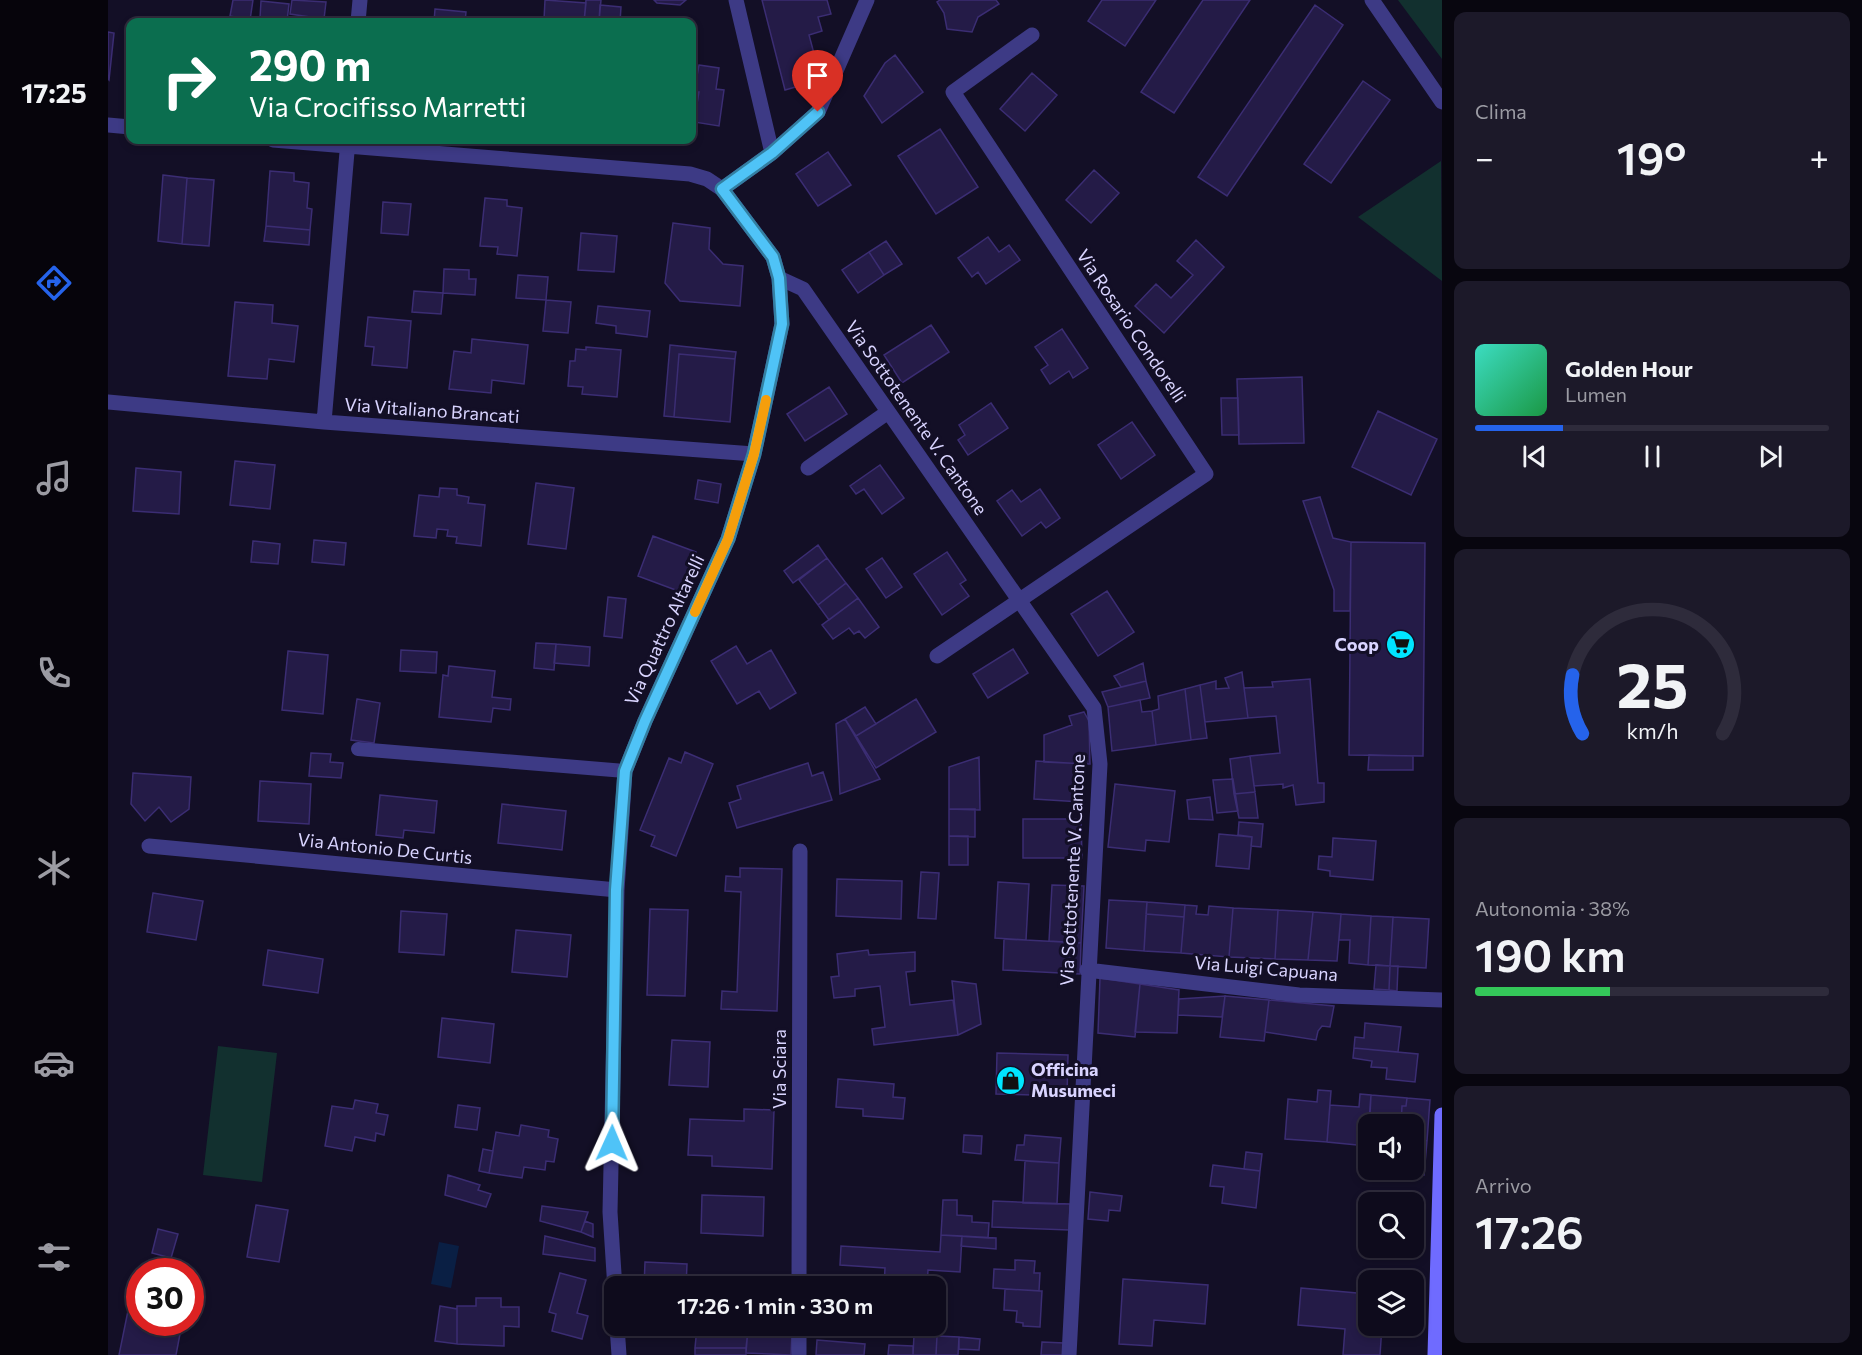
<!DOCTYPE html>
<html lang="it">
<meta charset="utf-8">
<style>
body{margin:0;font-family:Commissioner,sans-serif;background:#1c1929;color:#f1f3f6;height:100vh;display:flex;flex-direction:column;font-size:22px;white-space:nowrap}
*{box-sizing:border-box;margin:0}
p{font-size:20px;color:#9b9ba3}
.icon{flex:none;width:33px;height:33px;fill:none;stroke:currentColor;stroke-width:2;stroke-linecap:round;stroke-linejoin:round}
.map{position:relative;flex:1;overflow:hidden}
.sheet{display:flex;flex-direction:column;gap:12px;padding:12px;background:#08060f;width:420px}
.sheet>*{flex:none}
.guide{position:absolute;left:18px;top:18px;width:570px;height:126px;border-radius:12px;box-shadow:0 3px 9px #0003,0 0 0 2px #2e2b3b;background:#0b6e4f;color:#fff;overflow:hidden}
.fabs{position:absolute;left:1250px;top:1114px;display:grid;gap:12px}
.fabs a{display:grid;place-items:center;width:66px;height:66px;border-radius:12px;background:#0e0b1c;box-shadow:0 3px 9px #0003,0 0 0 2px #2e2b3b;font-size:30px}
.speed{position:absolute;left:18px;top:1258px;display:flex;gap:12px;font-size:30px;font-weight:700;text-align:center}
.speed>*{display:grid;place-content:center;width:78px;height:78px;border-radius:50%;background:#0e0b1c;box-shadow:0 3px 9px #0003,0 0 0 2px #2e2b3b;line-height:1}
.speed .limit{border:9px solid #d22;background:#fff;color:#111}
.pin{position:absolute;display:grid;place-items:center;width:51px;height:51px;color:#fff;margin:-62px -26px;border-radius:50% 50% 50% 0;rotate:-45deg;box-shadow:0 0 6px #0007}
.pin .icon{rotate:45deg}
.me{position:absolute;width:66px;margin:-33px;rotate:1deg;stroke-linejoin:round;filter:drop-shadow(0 0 4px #0008)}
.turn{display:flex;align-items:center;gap:21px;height:126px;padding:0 24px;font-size:27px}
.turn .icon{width:78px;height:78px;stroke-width:2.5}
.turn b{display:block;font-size:42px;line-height:51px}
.big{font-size:45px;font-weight:600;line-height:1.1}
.sheet .card{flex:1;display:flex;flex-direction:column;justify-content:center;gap:9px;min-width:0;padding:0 21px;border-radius:12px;background:#1c1929}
.sheet .dial{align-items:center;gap:0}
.dial svg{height:156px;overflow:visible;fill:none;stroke:#2e2b3b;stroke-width:7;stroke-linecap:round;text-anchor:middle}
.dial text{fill:#f1f3f6;stroke:none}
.song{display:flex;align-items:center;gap:18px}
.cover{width:72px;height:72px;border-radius:9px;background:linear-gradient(135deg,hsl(170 70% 55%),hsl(140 70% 35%))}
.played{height:6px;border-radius:3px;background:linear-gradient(90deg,#2563eb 25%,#2e2b3b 25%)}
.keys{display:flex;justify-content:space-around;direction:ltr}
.heat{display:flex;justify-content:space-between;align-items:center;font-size:33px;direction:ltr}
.charge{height:9px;border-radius:4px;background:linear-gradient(90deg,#34c759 38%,#2e2b3b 0)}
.trip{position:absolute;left:496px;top:1276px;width:342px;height:60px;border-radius:12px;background:#0e0b1c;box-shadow:0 3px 9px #0003,0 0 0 2px #2e2b3b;font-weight:600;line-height:60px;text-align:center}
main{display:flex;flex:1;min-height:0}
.dock{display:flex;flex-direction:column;width:108px;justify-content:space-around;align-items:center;background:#06040b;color:#9b9ba3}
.dock .icon{width:42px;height:42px}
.dock .on{color:#2563eb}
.dock b{font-size:27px;color:#f1f3f6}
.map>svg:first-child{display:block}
.green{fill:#12302f}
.water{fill:#0a1f44}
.building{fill:#241b47;stroke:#3b2d73;stroke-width:1.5}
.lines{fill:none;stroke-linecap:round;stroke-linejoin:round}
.lane{stroke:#3d3a85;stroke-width:14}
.street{stroke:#3d3a85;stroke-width:15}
.secondary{stroke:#6f6bff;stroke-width:15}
.route-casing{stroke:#337fa1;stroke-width:15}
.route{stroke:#4fc3f7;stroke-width:10}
.slow{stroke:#f59e0b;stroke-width:10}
.labels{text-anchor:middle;stroke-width:6;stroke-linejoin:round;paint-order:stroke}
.street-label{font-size:18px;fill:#d9d4ff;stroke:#130f26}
.poi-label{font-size:18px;font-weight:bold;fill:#d9d4ff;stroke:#130f26;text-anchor:end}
</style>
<main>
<nav class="dock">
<b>17:25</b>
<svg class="icon on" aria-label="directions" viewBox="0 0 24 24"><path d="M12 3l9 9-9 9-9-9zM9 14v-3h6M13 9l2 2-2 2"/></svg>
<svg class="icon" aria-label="music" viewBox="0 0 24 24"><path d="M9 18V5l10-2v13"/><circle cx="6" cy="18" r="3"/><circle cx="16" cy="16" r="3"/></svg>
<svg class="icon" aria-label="phone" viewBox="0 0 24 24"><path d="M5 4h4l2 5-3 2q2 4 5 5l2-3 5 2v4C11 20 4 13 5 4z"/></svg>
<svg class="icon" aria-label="climate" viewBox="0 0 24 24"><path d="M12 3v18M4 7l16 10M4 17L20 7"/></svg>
<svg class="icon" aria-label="car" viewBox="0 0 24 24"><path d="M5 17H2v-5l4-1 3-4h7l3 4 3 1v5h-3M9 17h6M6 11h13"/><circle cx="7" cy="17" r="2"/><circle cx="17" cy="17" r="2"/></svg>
<svg class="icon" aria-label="filters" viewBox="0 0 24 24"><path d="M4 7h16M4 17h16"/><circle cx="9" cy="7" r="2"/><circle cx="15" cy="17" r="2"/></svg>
</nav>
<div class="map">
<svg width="1334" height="1355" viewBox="0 0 1334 1355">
<rect width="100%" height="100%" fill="#130f26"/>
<path class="green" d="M1290,0h44v59z
M1333,161l1,117v3l-84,-64z
M110,1046l59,7 -15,129 -59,-7z"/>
<path class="water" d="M331,1242l20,4 -8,42 -20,-4z"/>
<path class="building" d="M125,0h20l-3,20 -20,-4z
M184,0l34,2 -2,17 -34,-5z
M437,0l41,3 -2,19 -40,-2z
M478,0h15l-2,22h-15z
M546,0h32l-6,5 -23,-2z
M654,0h65l4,14 -13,3 4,14 -13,4 10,37 -15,4 2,8 -21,6z
M832,0h56l3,4 -21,13 -6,15 -25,-3 -3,-16 -7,-11z
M994,0h54l-31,46 -37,-25z
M1095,0h47l-76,113 -33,-21z
M153,1l28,3 -2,17 -27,-3z
M492,5l21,2 -1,15h-21z
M1207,5l28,20 -116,171 -29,-19z
M327,9l31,3 -1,10h-31z
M0,32l6,1 -5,47 -1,-1z
M787,55l28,37 -41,31 -18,-27 21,-33z
M591,65l20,3 -3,21 8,1 -5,36 -25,-4 5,-30h-5z
M924,73l25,22 -32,36 -25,-22z
M1255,81l27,19 -59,83 -27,-19z
M832,129l38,58 -42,27 -38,-58z
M720,152l23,33 -33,21 -22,-32z
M986,170l25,23 -28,30 -25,-23z
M162,171l24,2v8l15,2 -2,25 5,1 -2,21 -44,-4z
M55,175l24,3 -5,66 -24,-3z
M79,178l27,2 -5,66 -27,-2z
M377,198l22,2v6l15,2 -5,48 -20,-2 1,-7 -18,-1z
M275,202l28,2 -3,31 -27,-2z
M565,223l37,5 -1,21 14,15 20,2 -3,40 -60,-5 -15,-18z
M158,226l44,4 -1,15 -45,-4z
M473,233l36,3 -3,36 -36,-2z
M880,237l11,15 10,-7 11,15 -34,24 -8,-12 -6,5 -14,-19z
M1088,240l28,27 -60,66 -29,-27 21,-22 15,14 22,-23 -16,-14z
M778,241l16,23 -18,11 -15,-23z
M761,252l15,23 -26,18 -16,-23z
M336,269l25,1v9h7l-1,16 -32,-2z
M410,275l30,2 -2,23 -30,-2z
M306,291l29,2 -2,21 -29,-2z
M438,300l25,2 -3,31 -25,-2z
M127,302l38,3 -1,18 26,3 -4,36 -25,-3 -2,20 -39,-3z
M490,306l52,5 -3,26 -31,-4v-7l-20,-3z
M260,317l43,4 -4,47 -35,-3 2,-18 -9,-1z
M823,325l18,27 -47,31 -18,-28z
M954,329l26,39 -15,10 -4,-7 -19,13 -9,-14 7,-5 -13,-18z
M364,339l56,6 -4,39 -32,-4 -1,13 -42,-4 5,-38 17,2z
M562,345l66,7 -1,7 -56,-5 -5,63 -10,-1z
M478,347l35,3 -4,47 -35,-3 1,-7 -15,-1 2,-25h5l1,-12 10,1z
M571,354l56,5 -5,63 -56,-5z
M1194,377l2,66 -65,1 -2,-65z
M721,387l18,27 -42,27 -18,-27z
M1113,398h17l1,37h-17z
M883,403l17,25 -40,27 -10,-15 7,-5 -6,-10z
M1270,411l59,28 -26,56 -59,-28z
M1024,422l23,33 -34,24 -23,-34z
M127,461l40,4 -5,44 -40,-4z
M772,465l24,33 -22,16 -18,-25 -8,5 -6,-8z
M28,468l45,4 -2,42 -46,-3z
M590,480l23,4 -3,19 -23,-4z
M428,483l38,5 -8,61 -38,-5z
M332,488l17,1v6l12,2 -1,6 17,2 -4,41 -25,-3 1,-6 -10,-1 1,-6 -11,-1 -1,9 -22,-2 5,-41 20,2z
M932,489l20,29 -14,10 -5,-6 -19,14 -25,-35 15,-11 9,12z
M1212,497l13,41 18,4 -1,69h-16v-21l-31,-89z
M545,536l43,16 -15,40 -43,-16z
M206,540l32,3 -2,22 -32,-3z
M145,541l27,3 -2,20 -27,-2z
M1243,542l74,1 -2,213 -74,-1z
M710,545l9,13 -34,25 -9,-12z
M839,552l19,28 -6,4 9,12 -27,19 -28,-41z
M719,558l19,25 -28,22 -19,-25z
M774,558l20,29 -16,11 -20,-29z
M738,583l12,15 -29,22 -11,-15z
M999,591l27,41 -36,24 -27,-42z
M500,597l18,2 -4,39 -18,-2z
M750,598l21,29 -14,11 -6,-7 -5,3 -5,-6 -16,11 -11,-14z
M428,643l20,1 -2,26 -20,-2z
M448,644l34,3 -1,19 -35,-3z
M628,646l11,18 24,-14 25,43 -26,16 -11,-18 -22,13 -26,-43z
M905,649l15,24 -40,25 -15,-24z
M293,650l36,2 -1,21 -36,-2z
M180,651l40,4 -5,59 -41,-4z
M1035,663l3,18 -25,6 -7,-11z
M341,666l46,5 -3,26 19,2 -1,11 -17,-2 -2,14 -52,-5 4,-42 5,1z
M1134,672l6,46 -43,4 -5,-37 16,-4v8l13,-1 -4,-10z
M1202,679l8,104h6v19l-28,3 -3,-20 -10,3v-4l-29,2 -4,-30 30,-3 -4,-37 -28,2 -4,-30 29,-1 -1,-5z
M1038,681l4,17 -42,9 -6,-15z
M1092,685l7,53 -16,2 -6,-51z
M1077,689l6,51 -35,5 -4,-34 7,-2 -1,-13z
M249,699l23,4 -6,40 -23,-3z
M808,699l20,33 -60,36 -20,-32z
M1032,700l2,12 10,-1 4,34 -44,6 -4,-44z
M757,707l11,17 -20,12 -11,-17z
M976,712l5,9 1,43 -46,-2v-27l28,-10 -3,-9z
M737,719l35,60 -40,15 -4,-70z
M577,752l28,12 -37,92 -25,-10 4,-10 -15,-6 29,-72 12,5z
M203,753l20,1 -1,8 13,1 -2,15 -32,-2z
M1261,755l44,1v14h-45z
M1142,756l5,36 -21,2 -4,-35z
M871,757l1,53 -31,-1v-42z
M928,761l47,3 -2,38 -47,-3z
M700,763l4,13 11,-4 9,28 -95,28 -8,-25 12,-4 -4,-13z
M25,773l58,4 -2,32 -18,13 -12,-15 -14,14 -14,-17z
M1125,779l5,32 -21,2 -4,-33z
M152,781l51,3 -2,40 -51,-3z
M1007,784l60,7 -6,51 -23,-2 -1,11 -37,-4z
M1147,792l3,26h-19l-5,-24z
M272,795l57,6 -3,32 -30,-3 -1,8 -27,-3z
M1102,797l3,23 -24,-1 -2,-19z
M394,804l64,7 -4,39 -64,-7z
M841,809h26v28l-26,-1z
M915,819h58l1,39h-59z
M1131,822l24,2 -2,23 -10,-1 1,-9 -14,-2z
M1111,834l33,3 -3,32 -33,-3z
M841,836h19v29h-19z
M1225,838l43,3 -3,39 -43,-4v-5l-12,-2 1,-13 13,1z
M632,868l42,1 -5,142 -56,-2 1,-18 15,1 4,-100 -16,-1 1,-15 14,1z
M813,872l18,1 -3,46 -18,-1z
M729,879l65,2 -1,38 -65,-3z
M890,882l31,2 -3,56 -31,-2z
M944,885l32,1 -3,57 -32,-2z
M45,893l50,8 -7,39 -49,-8z
M1001,900l38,2 -3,49 -38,-3z
M1039,902l38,3 -1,12 -38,-3z
M1077,905l12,1 -1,8 12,1 1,-9 24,2 -4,49 -48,-4z
M1125,908l45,2 -3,49 -46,-2z
M542,909l38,1 -3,86 -38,-1z
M1170,910l35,2 -5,48 -33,-1z
M293,911l46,3 -3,41 -45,-3z
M1205,912l28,2 -4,47 -29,-1z
M1038,914l38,3 -3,36 -37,-2z
M1233,914l30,2 -3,49 -19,-2 1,-23h-11z
M1263,916l22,1 -3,49 -22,-1z
M1285,917l36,2 -3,49 -36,-2z
M408,930l55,5 -4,42 -55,-5z
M896,939l77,4 -1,31 -77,-4z
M160,950l55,9 -5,34 -55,-8z
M760,950l1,5 46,-3v19l-9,1 4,33 43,-5 5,35 -84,10 -2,-16 13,-2 -5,-41 -25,3v7l-21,2 -3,-21 8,-1 -2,-22z
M1268,965l14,1 -1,24 -15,-1z
M1282,966h8l-1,25 -8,-1z
M992,978l40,6 -5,53 -37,-4z
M844,981l24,3 5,40 -23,11z
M1032,984l39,6 -2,43 -42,-1z
M1117,996l-3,21 -44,-2 1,-16z
M1117,996l44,4 -5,41 -44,-4z
M1161,1000l65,6 -4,21 -8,-1 -4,5 -2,9 -51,-8z
M334,1018l52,6 -4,39 -52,-6z
M1257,1023l36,4 -3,25 -44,-4 1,-11 9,1z
M564,1040l38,2 -2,45 -39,-2z
M1246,1048l64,6 -3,28 -29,-3 1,-11 -16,-1 1,-6 -19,-3z
M889,1053l71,2 -1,41 -71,-2z
M730,1079l56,5 -1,13 12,1 -2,21 -40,-3v-7l-27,-2z
M1210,1090l13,1 -4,51 -42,-3 3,-40 29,3z
M1252,1094l11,1 -4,51 -40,-4 3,-37 29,2z
M1263,1095l36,3 -1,8h-4l-1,19h-18l1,-9 -14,-1z
M1299,1098l23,2 -3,41 -14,-1v-15h-12l1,-19h4z
M247,1100l23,4 -2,9 12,2 -4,20 -8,-2 -1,8 -20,-4 -3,14 -27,-5 7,-40 21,3z
M350,1105l22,3 -3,22 -22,-3z
M636,1109l30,1 -2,59 -60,-3v-10l-24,-1 2,-36 54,2z
M413,1125l28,5 -1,7 10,2 -4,23 -8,-1 -1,9 -21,-3 -2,11 -33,-5 7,-41 23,4z
M856,1135l18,1 -1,18 -18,-2z
M917,1135l36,3 -2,25 -44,-3 2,-15h7z
M1305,1140l14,1 -3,34 -58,-5 2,-29v29h45z
M375,1149l10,2 -4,22 -10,-2z
M1138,1152l16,2 -2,17 -16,-2z
M917,1161l34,2 -2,41 -34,-1z
M1105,1165l47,6 -4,37 -34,-5 2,-16 -14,-1z
M340,1175l32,10 -2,5 13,4 -5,13 -41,-12z
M982,1192l32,4 -2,15 -11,-1 -1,11 -20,-2z
M594,1195l62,2 -1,39 -62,-3z
M835,1200h14v15l15,1v6l17,1 -1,15 -47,-3z
M885,1201l77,3 -1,26 -77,-3z
M148,1205l32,5 -9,52 -32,-5z
M434,1206l46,6 -7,20 -41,-11z
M477,1221l8,3v13l-12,-5z
M50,1229l20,5 -7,24 -19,-5z
M833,1235l21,1 -2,36 -32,-2 -1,17 -43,-1 1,-18 -45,-3 1,-19 99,6z
M437,1236l50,12v13l-52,-7z
M854,1236l34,2v11l-35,-3z
M907,1260l20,1 -1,12h6l-1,18 -46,-3 1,-19 21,1z
M537,1262l42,2 -1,23h-42z
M452,1273l26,7 -9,33 11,3 -6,23 -30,-8 4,-17 -7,-2z
M640,1277l32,1v9h-32z
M1015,1279l85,6 -3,39 -51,-4 -2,26 -33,-2z
M1193,1288l67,6v32h14l-2,29h-37l2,-26 -47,-4z
M897,1289l37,2 -2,36 -17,-1v-3l-7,-1 1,-11 -13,-1z
M368,1298h25v9h18v20l-15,-1v20l-47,-2v-38h19z
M22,1301l10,2v20h22l-1,7 19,4 -4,21h-57z
M332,1306l17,3v35l-22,-3z
M640,1326h32v5l-32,-2z
M589,1327l51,2 -2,19h-51z
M640,1329l44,3 -1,23 -45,-2z
M806,1335l23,1 -1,19h-23z
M829,1336l22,1 -1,18h-22z
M851,1337l21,2 -1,11 -20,-1z
M709,1340l48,4 -1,11h-48z
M934,1342l22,1 -1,12h-22z
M781,1345l24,1v9h-25z
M587,1348h51v7h-51z"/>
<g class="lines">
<path class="lane" d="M250,749l267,22"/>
<path class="street" d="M628,0l36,153
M1264,0l70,102
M250,22l2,-22
M0,125l22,2
M165,140l417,34 17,5 15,10 51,68 6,21 3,46 -28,130 -26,85 -83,182 -20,50 -8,119 -7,322 5,77
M614,189l50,-36 46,-41 49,-112
M671,278l24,11 291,419 6,56 -31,591
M0,402l216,20 430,32
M216,422l24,-282
M700,468l80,-56
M829,656l269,-182 -253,-382 79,-57
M41,846l468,44
M979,970l212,25 143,5
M691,1287l1,-436
M509,1326l2,29
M691,1355v-29"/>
<path class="secondary" d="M1327,1355l7,-240"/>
</g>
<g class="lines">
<defs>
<path id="route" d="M504,1143l4,-253 9,-119 20,-50 83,-182 26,-85 28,-130 -3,-46 -6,-21 -51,-68 50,-36 46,-41"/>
</defs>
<use href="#route" class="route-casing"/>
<use href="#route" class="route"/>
<path class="slow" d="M587,612l33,-73 26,-85 12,-54"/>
</g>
<defs>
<symbol id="supermarket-disc" viewBox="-11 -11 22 22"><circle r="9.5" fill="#00e5ff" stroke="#130f26"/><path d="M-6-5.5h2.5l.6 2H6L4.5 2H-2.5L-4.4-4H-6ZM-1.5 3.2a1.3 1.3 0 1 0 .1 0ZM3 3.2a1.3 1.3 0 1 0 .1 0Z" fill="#111"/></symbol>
<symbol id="shop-disc" viewBox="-11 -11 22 22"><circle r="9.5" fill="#00e5ff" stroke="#130f26"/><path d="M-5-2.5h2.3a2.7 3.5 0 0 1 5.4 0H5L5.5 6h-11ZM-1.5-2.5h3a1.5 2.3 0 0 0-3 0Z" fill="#111"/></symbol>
</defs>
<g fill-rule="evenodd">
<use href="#supermarket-disc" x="1276" y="628" width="33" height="33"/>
<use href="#shop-disc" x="886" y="1064" width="33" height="33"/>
</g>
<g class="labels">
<g class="street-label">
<text transform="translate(1023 326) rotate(56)" y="6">Via Rosario Condorelli</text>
<text transform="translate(324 411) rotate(4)" y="6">Via Vitaliano Brancati</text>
<text transform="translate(808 418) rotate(55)" y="6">Via Sottotenente V. Cantone</text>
<text transform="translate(557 630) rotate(-65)" y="6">Via Quattro Altarelli</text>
<text transform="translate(277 849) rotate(6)" y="6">Via Antonio De Curtis</text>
<text transform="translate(965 870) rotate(-87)" y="6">Via Sottotenente V. Cantone</text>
<text transform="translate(1158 969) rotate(5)" y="6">Via Luigi Capuana</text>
<text transform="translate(672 1069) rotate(-90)" y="6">Via Sciara</text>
</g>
<g class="poi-label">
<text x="1271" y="651">Coop</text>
<text x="923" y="1076" text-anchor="start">Officina<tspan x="923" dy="21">Musumeci</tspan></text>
</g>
</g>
</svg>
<div class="fabs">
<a><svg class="icon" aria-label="sound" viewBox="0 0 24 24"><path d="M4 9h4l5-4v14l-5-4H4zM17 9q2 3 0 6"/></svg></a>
<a><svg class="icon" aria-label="search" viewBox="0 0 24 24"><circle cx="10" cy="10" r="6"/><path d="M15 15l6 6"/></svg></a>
<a><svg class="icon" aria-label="layers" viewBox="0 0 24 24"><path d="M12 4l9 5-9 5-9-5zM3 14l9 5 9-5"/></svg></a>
</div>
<div class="speed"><div class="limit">30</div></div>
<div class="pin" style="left:710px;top:112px;background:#d93025"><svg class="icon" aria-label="arrive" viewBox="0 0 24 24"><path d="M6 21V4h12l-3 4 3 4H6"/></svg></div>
<svg class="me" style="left:504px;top:1143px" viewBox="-20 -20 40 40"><path d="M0-17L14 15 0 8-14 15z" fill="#4fc3f7" stroke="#fff" stroke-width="4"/></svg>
<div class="trip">17:26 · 1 min · 330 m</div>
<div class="guide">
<div class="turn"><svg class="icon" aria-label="right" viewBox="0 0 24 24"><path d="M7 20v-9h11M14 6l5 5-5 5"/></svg><div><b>290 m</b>Via Crocifisso Marretti</div></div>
</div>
</div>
<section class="sheet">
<div class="card"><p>Clima</p>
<div class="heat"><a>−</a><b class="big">19°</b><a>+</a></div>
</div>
<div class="card">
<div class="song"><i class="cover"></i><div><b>Golden Hour</b><p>Lumen</p></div></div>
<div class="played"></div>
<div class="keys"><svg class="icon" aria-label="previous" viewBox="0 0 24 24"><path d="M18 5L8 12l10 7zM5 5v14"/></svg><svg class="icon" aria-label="pause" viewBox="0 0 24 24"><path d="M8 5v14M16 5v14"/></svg><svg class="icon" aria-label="next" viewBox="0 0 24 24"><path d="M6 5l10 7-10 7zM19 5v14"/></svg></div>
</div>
<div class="card dial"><svg viewBox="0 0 100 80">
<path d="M14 69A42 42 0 1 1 86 69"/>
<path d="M14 69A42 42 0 0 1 9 39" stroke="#2563eb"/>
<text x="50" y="56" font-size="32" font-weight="700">25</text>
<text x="50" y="72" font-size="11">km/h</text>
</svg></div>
<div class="card"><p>Autonomia · 38%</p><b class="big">190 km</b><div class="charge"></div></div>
<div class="card"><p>Arrivo</p><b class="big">17:26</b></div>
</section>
</main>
